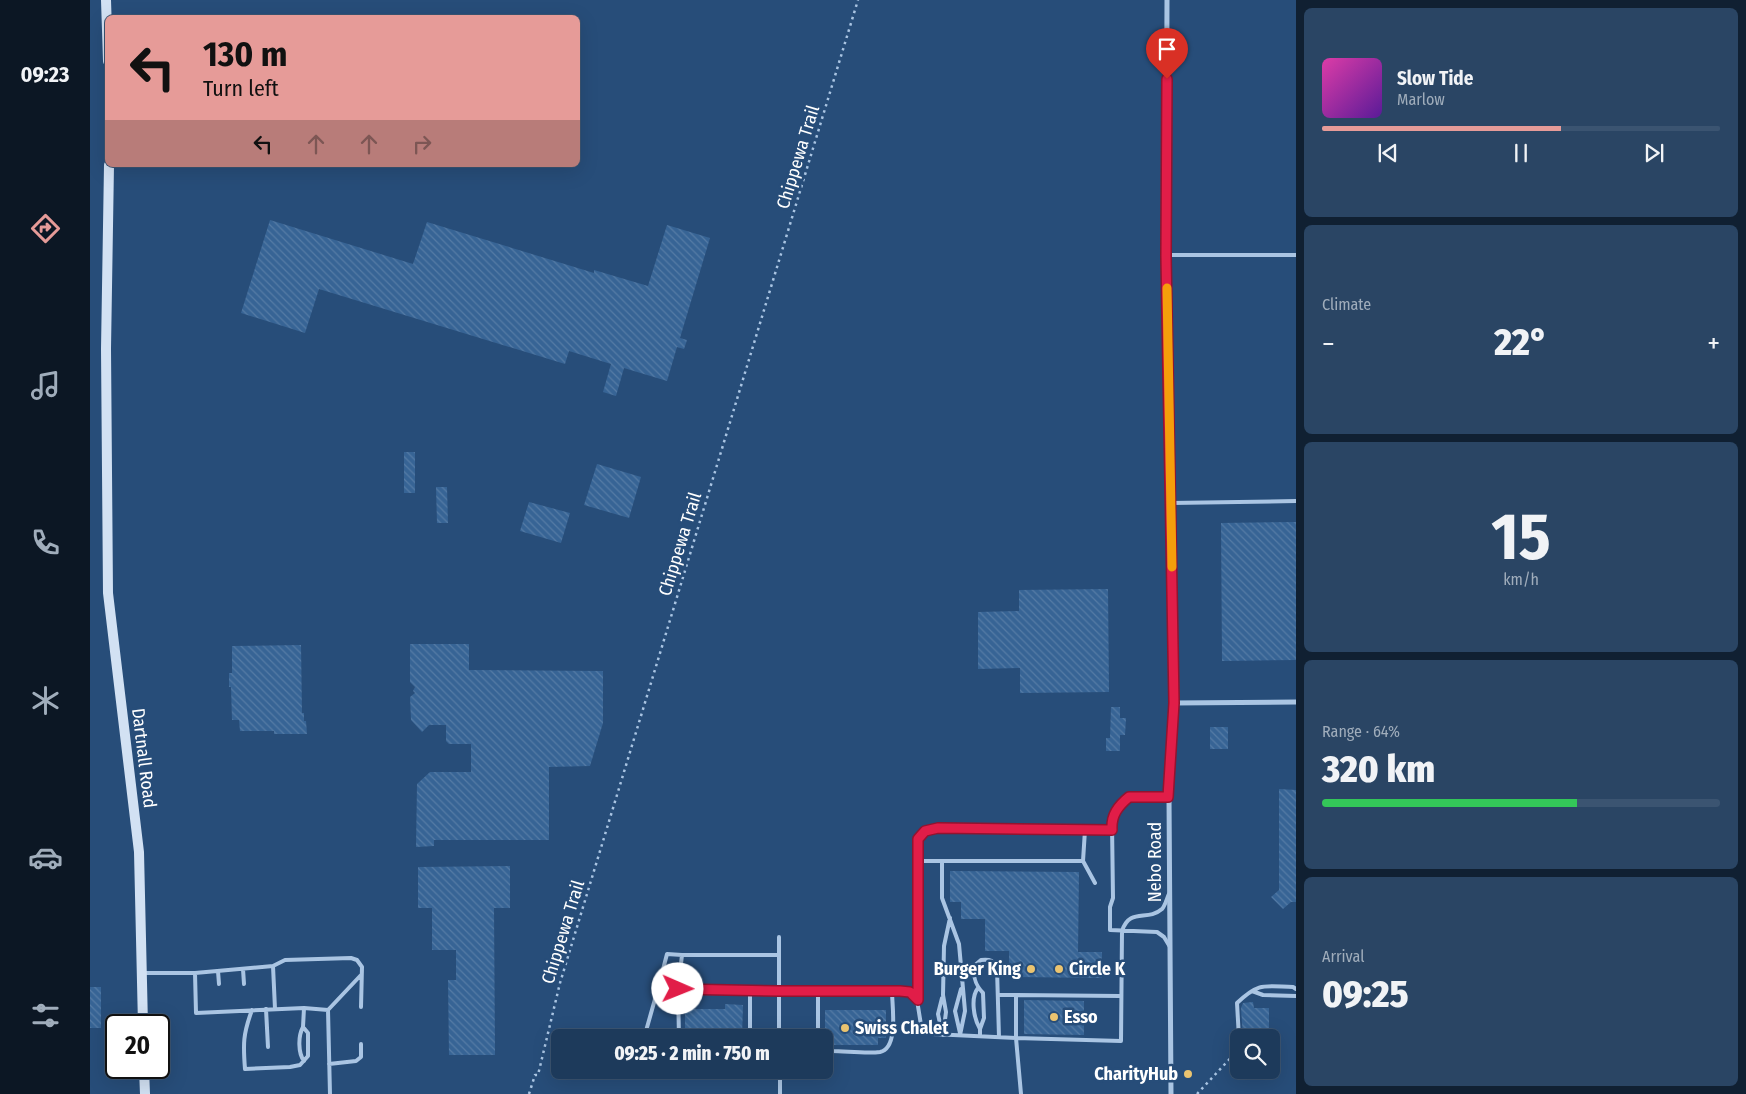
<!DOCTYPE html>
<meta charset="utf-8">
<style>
body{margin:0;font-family:"Fira Sans Condensed",sans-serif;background:#2a4564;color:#f1f3f6;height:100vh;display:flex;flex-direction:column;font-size:19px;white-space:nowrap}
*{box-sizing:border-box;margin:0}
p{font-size:16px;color:#a0adbb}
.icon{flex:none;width:28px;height:28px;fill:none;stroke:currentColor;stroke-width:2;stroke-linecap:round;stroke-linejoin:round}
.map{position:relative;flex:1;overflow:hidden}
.drawer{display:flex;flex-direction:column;gap:8px;padding:8px;background:#102032;width:450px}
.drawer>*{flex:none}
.hud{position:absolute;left:15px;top:15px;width:475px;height:152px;border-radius:8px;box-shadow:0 5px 20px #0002,0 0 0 1px #3b5471;background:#e69b98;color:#111;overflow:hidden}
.controls{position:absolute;left:1140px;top:1029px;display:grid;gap:10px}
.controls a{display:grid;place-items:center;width:50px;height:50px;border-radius:8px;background:#1d3a5b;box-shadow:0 5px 20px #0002,0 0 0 1px #3b5471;font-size:25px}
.speed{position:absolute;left:15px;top:1014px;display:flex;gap:10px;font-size:25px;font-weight:700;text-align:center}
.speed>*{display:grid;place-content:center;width:65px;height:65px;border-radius:50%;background:#1d3a5b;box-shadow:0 5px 20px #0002,0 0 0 1px #3b5471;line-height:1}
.speed .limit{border:2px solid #111;border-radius:8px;background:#fff;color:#111}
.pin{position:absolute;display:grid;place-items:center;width:42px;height:42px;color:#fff;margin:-51px -21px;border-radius:50% 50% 50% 0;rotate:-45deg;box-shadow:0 0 5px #0007}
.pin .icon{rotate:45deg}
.me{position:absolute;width:55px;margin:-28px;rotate:91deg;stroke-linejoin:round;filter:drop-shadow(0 0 4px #0008)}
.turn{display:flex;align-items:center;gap:18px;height:105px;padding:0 15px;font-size:22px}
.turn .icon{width:65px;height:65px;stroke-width:2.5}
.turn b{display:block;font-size:35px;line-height:42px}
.lanes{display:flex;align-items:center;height:48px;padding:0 15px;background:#0003;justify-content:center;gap:25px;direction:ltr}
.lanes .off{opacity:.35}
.big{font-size:38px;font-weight:800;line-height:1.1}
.drawer .card{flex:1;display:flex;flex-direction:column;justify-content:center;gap:8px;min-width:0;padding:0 18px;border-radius:8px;background:#2a4564}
.drawer .dial{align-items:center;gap:0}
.dial b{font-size:65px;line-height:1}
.song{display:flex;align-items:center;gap:15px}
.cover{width:60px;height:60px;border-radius:8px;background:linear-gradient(135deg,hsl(320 70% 55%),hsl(270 70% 35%))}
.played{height:5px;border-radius:2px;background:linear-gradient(90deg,#e69b98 60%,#3b5471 60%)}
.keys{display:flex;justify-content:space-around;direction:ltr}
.heat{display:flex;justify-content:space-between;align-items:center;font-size:28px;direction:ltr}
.charge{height:8px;border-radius:4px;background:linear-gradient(90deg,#34c759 64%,#3b5471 0)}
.trip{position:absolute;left:461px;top:1029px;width:282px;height:50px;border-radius:8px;background:#1d3a5b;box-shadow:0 5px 20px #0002,0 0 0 1px #3b5471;font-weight:800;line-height:50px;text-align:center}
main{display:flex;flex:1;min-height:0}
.tab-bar{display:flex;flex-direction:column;width:90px;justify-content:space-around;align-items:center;background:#0c1724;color:#a0adbb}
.tab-bar .icon{width:35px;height:35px}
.tab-bar .on{color:#e69b98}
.tab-bar b{font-size:22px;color:#f1f3f6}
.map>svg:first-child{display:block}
.building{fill:url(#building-back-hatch)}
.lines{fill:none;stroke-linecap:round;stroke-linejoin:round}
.path{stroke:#aac5e3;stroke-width:2.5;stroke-dasharray:2.5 4;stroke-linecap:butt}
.lane{stroke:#aac5e3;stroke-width:4}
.street{stroke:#aac5e3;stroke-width:5}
.secondary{stroke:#d2e1f3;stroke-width:10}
.route-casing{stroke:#92132f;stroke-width:12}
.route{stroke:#e11d48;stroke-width:9}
.slow{stroke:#f59e0b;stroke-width:9}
.poi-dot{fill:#ebc470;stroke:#274d79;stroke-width:2}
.labels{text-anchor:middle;stroke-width:5;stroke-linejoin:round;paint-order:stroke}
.street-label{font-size:18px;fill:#fff;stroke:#274d79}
.poi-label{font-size:18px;font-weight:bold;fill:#fff;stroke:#274d79;text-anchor:start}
</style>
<main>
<nav class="tab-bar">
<b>09:23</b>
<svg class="icon on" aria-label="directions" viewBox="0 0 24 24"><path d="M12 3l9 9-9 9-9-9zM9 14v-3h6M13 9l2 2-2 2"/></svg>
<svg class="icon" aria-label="music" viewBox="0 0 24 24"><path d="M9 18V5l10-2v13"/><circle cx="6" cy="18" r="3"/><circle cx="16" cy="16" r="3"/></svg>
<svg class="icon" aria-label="phone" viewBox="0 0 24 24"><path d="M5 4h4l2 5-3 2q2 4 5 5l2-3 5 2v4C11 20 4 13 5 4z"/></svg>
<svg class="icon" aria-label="climate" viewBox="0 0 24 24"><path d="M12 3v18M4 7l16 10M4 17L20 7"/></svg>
<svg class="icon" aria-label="car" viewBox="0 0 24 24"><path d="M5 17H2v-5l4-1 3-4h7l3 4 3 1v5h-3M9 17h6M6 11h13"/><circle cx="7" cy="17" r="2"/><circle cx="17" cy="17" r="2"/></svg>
<svg class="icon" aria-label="filters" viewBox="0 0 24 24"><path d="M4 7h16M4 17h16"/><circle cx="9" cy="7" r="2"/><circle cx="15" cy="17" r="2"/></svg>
</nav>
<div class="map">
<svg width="1206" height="1094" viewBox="0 0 1206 1094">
<defs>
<pattern id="building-back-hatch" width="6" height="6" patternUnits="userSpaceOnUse" patternTransform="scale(1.25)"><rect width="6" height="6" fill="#376495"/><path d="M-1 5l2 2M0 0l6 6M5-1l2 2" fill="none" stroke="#557ba5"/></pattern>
</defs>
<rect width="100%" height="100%" fill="#274d79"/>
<path class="building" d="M180,220l143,44 14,-42 167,51v-3l54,16 19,-61 43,13 -30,100 7,2 -3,9 -7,-2 -10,34 -43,-13 -8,28 -13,-4 8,-28 -42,-13 -4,13 -246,-75 -14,44 -64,-20z
M314,452h11v41h-11z
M507,464l44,13 -12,41 -45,-13z
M346,487h11l1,36h-11z
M439,502l41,11 -9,30 -41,-12z
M1206,522v138l-74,1 -1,-138z
M1018,589l1,103 -89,1v-25l-42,1v-57l41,-1v-21z
M320,644h59v26l134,1v52l-13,43 -41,1v73h-115v6l-18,1 1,-63 13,-12h41v-28h-22l-3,-3v-16h-17l-7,7 -11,-12 -1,-23 5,-4 -2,-2 2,-4 -5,-5z
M211,645l1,68h2v8h2l1,13h-33v-3h-34l-1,-11h-7l-1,-33h-2v-14h3v-27z
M1021,707h9v11h6l-1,17h-5v16h-14v-13h4z
M1120,727h18v22h-18z
M1189,789l17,1v112h-5l-8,7 -12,-12 8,-7z
M420,866v42h-16l1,147h-46l-1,-75h8v-30h-24v-42h-14v-41z
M860,871l129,1 -1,80h24v26l-93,-1v-26h-24v-32h-24v-17h-11z
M0,987h11v41h-11z
M934,1000l60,1v34l-60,-1z
M1163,1002l1,6h15v30h-26l-2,-30 2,-5z
M635,1004l18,1 -1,33h-57v-29h40z
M735,1010h61v28h-8v7h-46v-7h-7z"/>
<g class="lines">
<path class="path" d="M439,1094l6,-19h3l22,-92 298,-983
M1107,1094l42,-45"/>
<path class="lane" d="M1076,255h130
M1081,503l125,-2
M1079,797h-40l-12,10 -5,17 1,74 -3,9v23l47,2 7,5 6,10
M829,861h164l2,-31
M852,861v37l17,46 6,67 -5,24
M993,861l12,22
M689,937v101
M183,966l2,43
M153,969l1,15
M128,971l1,13
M54,973h51l1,40 108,-5 24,2 2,84
M105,973l78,-7 12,-6 66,-2 6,2 5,7 -1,40
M569,985l8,-31 15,1
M888,988c-8,10 -4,31 2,41
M728,991v47
M1162,991l11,4 33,1
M908,995h18
M1030,996l-104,-1v43l105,3 1,-110c8,-24 25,-9 40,-22 3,-3 5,-11 7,-15
M827,1000l1,-161 7,-8 13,-2 175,1
M176,1009l2,38
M162,1010c-9,24 -9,34 -7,59l45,-2 10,-2 8,-9v-23l-5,-6 1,-19
M238,1010l33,-35
M213,1027c-5,9 -5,26 1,34
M852,1033l-4,-19 4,-16
M870,1033l-5,-22 6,-22
M853,1035l3,-23 -3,-17 1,-49 6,-28
M890,1036v-7l4,-11 -1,-25c-8,-8 -10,-16 -9,-27l7,-6c9,-1 13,0 16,9l2,68
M554,1038l15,-53 19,4 232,3 7,8 4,25 11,9 84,4 5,56
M589,1038l-1,-49 4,-34h97
M660,1038v-48
M1149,1038l-2,-35c22,-21 27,-17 56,-16l3,2
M735,1048l7,3c13,0 35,3 48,1 19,-4 12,-46 12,-61
M239,1064l27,-3 5,-4v-13
M690,1070v24"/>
<path class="street" d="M1077,0l-1,255 8,448 -5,94 2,297
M1084,703l122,-1"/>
<path class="secondary" d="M16,0l2,61
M19,165l-3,184 2,244 31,259 4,173
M54,1068l1,26"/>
</g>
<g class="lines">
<defs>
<path id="route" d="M588,989l101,2h121l10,1 8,8v-161l7,-8 13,-3 174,2c-1,-15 6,-24 17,-33h39l6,-94 -8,-447 1,-177"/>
</defs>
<use href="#route" class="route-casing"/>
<use href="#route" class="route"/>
<path class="slow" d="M1077,288l5,279"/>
</g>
<g class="poi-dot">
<circle cx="941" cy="969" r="5"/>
<circle cx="969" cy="969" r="5"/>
<circle cx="964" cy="1017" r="5"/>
<circle cx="755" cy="1028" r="5"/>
<circle cx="1098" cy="1074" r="5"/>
</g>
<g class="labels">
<g class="street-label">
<text transform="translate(708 157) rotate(-73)" y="6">Chippewa Trail</text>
<text transform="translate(590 544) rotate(-73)" y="6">Chippewa Trail</text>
<text transform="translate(54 758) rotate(83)" y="6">Dartnall Road</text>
<text transform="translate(1065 862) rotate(-90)" y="6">Nebo Road</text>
<text transform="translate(473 932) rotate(-73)" y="6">Chippewa Trail</text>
</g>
<g class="poi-label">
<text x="931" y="975" text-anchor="end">Burger King</text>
<text x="979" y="975">Circle K</text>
<text x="974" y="1023">Esso</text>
<text x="765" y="1034">Swiss Chalet</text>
<text x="1088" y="1080" text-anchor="end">CharityHub</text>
</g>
</g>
</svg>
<div class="controls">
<a><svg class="icon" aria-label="search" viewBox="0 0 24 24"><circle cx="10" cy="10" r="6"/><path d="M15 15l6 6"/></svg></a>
</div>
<div class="speed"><div class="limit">20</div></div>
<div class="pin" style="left:1077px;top:79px;background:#d93025"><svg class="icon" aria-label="arrive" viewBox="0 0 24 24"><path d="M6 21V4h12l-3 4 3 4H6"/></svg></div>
<svg class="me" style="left:588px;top:989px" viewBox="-20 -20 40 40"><circle r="19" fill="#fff"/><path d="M0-13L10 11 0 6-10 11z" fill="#e11d48"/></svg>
<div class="trip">09:25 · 2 min · 750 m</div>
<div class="hud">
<div class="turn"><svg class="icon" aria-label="left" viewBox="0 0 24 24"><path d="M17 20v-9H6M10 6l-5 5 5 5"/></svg><div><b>130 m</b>Turn left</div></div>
<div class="lanes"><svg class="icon" aria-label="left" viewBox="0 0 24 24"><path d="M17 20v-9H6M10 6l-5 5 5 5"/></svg><svg class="icon off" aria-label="ahead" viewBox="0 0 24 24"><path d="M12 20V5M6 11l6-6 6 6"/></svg><svg class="icon off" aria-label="ahead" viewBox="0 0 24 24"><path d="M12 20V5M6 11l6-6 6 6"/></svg><svg class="icon off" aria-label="right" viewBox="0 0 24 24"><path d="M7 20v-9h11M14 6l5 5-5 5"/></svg></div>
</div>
</div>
<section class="drawer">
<div class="card">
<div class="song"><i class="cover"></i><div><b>Slow Tide</b><p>Marlow</p></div></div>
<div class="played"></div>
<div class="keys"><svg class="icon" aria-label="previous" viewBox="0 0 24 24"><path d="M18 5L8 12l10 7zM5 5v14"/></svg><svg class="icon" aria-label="pause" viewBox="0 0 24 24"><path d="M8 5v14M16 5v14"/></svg><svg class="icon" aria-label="next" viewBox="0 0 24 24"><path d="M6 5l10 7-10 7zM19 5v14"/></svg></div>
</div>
<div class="card"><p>Climate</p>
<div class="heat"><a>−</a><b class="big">22°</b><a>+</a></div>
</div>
<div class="card dial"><b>15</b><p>km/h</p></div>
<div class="card"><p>Range · 64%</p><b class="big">320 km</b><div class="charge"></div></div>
<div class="card"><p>Arrival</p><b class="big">09:25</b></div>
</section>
</main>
